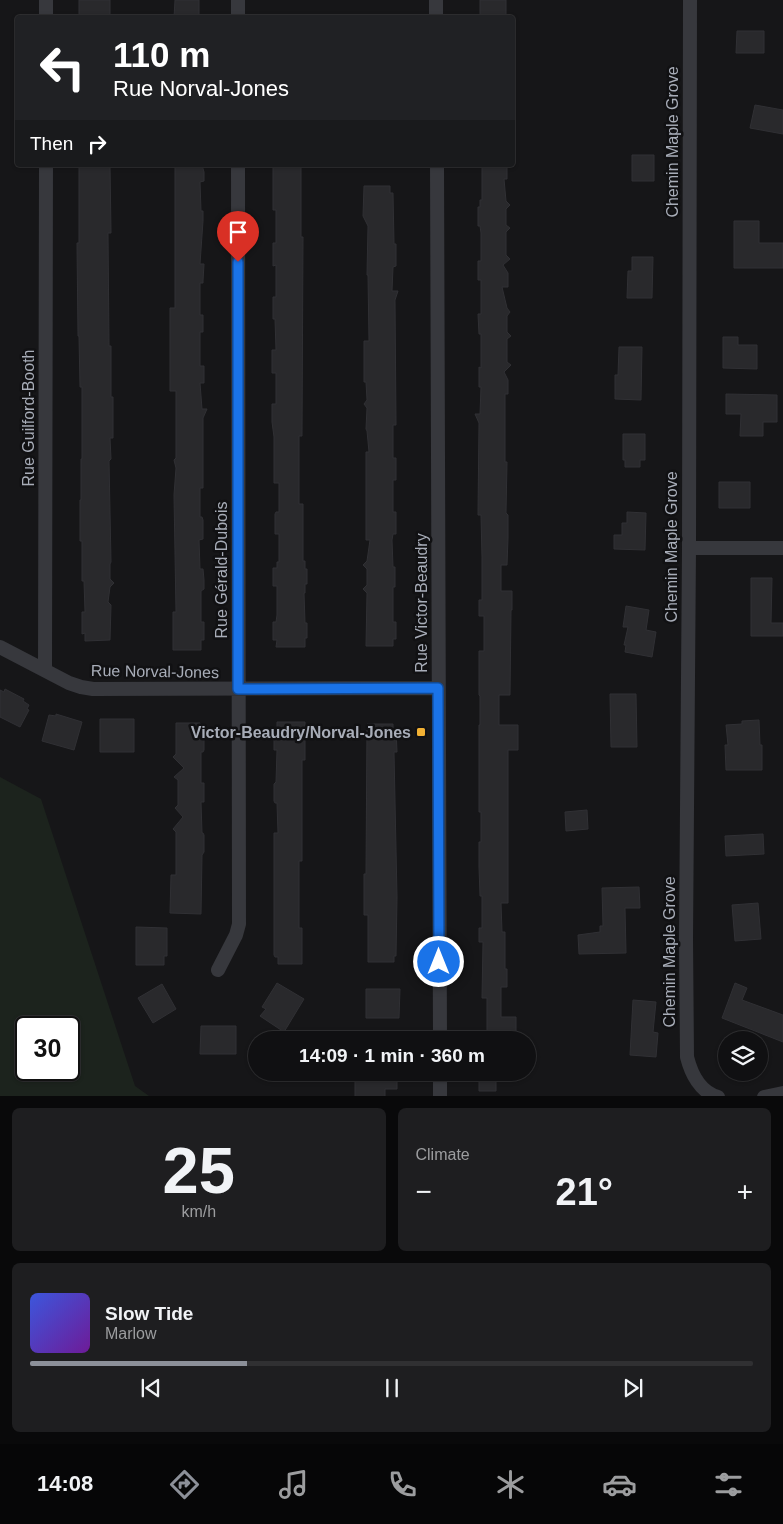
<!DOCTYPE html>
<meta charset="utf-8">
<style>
body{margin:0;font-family:Arial,sans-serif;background:#1e1e20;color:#f1f3f6;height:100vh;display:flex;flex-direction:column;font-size:19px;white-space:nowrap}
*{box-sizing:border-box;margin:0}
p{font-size:16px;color:#9c9d9f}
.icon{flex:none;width:28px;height:28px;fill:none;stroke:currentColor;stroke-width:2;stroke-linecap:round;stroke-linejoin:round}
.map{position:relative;height:1096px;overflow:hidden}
.details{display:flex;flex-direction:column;gap:12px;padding:12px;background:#09090a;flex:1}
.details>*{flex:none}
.hud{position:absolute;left:15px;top:15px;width:500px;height:152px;border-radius:5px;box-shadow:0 1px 4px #0004,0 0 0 1px #303032;background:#202124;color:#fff;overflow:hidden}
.tools{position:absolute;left:718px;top:1031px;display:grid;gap:10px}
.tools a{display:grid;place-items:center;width:50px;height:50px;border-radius:50%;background:#101012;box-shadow:0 1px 4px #0004,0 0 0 1px #303032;font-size:25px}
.speed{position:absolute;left:15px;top:1016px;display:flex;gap:10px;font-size:25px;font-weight:700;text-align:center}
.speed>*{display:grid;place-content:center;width:65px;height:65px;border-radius:50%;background:#101012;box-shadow:0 1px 4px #0004,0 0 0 1px #303032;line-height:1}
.speed .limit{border:2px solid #111;border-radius:8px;background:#fff;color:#111}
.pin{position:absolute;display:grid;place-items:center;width:42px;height:42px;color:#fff;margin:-51px -21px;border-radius:50% 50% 50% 0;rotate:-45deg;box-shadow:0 0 5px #0007}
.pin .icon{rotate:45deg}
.me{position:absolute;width:55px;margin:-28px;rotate:0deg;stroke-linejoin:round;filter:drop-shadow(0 0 4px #0008)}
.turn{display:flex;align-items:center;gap:18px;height:105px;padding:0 15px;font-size:22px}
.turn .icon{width:65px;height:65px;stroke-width:2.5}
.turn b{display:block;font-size:35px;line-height:42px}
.then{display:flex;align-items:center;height:48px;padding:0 15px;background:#0003;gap:10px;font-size:19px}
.big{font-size:38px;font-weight:800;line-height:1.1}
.details .card{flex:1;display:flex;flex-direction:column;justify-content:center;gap:8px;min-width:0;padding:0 18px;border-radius:8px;background:#1e1e20}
.details .dial{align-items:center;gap:0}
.dial b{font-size:65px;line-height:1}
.song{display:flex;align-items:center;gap:15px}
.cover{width:60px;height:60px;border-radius:8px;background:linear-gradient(135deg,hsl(230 70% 55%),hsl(280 70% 35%))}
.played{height:5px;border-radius:2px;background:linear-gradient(90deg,#8c9099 30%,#303032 30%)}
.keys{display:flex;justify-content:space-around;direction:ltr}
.heat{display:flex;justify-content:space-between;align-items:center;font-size:28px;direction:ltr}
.details .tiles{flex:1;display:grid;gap:12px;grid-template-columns:1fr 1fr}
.card:last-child{grid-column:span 2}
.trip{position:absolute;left:248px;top:1031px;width:288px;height:50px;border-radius:25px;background:#101012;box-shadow:0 1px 4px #0004,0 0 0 1px #303032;font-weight:800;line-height:50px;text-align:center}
.menu{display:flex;height:80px;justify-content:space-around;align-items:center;background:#060607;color:#9c9d9f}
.menu .icon{width:35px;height:35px}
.menu .current{color:#8c9099}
.menu b{font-size:22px;color:#f1f3f6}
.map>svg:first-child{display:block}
.green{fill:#1c231d;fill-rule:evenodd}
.building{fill:#29292c;stroke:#303034}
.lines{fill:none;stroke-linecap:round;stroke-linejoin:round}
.street{stroke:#37383d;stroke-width:14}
.route-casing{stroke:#114b97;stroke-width:12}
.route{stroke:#1a73e8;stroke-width:9}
.poi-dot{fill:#f2b134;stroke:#111113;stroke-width:2}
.labels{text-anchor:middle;stroke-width:5;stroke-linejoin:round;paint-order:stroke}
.street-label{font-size:16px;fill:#a8adb8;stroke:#111113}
.poi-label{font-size:16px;font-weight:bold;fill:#a8adb8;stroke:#111113;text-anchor:end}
</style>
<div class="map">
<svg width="783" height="1097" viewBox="0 0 783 1097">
<rect width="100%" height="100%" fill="#161618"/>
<path class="green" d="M0,777l41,22 94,287 14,10h-149zM26,1028h43v42h-43z"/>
<path class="building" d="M79,0h31v18h-31z
M175,0h24v18h-25z
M480,0h26v18h-26z
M737,31h27v22h-28z
M755,105l28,5v24l-33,-6z
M632,155h22v26h-22z
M79,165h31l1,68h-3l1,113h2v51h2v41h-3l1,21 -2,2 2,101 -1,2v15l4,4 -4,4 -2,15 3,3 -1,35 -25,1v-8l-3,1v-22h3l-1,-31h-2v-40h-2v-41h1v-41h1v-72h-2l-1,-51h-1l-1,-93h2z
M175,165h27l2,7v9l-4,1 1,29h2v10l-3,43h4l-1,17v2h-3v32h3v17h-3v34h4v17h-4l2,26h5l-4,9v70h-3v29h2l1,3v19l-4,1 1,29h3l1,11v9l-3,2v31h3v18h-3v10h-28v-38h3l-2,-117 2,-27 -2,-8 2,-2v-67h-6v-83h5z
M273,165h28v72h2l-1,199h-3v68h4v57h2v8h2v15h-2v9h-1l1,30h2v15h-2v9h-29l1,-7h-4v-18h3l1,-7v-29h-4v-18h4v-6h2v-28h-4v-20l1,-2h3v-29h-5v-46l-2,-15v-18h4v-31h-4v-23h4l-1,-31h-2v-22h3v-32l-3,1v-23h3v-33h-3z
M482,165h25v14h-3l2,22 4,4 -4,4v16l4,3 -4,4v23l4,4 -7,6 5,8v14h-6l5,21 3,4 -3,4v16l4,4 -4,3v23l4,3 -7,7 4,8v14h-3v68h2l-1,51 2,2v23l-1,27h-6v26h11v19h-1l-1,85h-11v30h19v25h-10v153h-7l1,29h3v37h2v18h-6v30h15v22h-29v-41h-5l1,-56h-4v-14h3v-32h-2l-1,-29v-25h2v-30h-2v-87h1v-29l-1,-1v-44h5v-35h-5v-16h3v-42l-1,-43h-3l1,-92 -4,-9h5l1,-27h-2v-20l2,1v-34h-2l-1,-20h3v-34h-3v-19h3v-28l-1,-7h-2v-19h2v-7h2z
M364,186h26v7h3l1,51h2v22l-3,1 -1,24h6l-3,9 1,125h-3v33h3v22h-3v32h3v22h-3l-1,6 1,27h2v20h-2v35h3v17h-3v7h-27l1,-53 -4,-4 4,-4v-16l-4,-4 4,-4 3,-21h-4v-88h3l-2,-21 -1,-2 1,-21 -3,-4 3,-4 -1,-18h-2v-41h5l-1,-66h-1l1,-49 -5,-10z
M734,221h25v22h24v25h-49z
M632,257h21l-1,41h-25l1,-27h4z
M723,337h15v8h19v24l-34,-1z
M619,347h23l-1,53 -26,-1v-24h3z
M726,394l51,1v27h-14v14h-23l1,-22h-15z
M623,434h22v26h-5v7h-15v-7h-2z
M719,482h31v26h-31z
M627,512l19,1 -1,37 -31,-1v-14h8v-12h5z
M751,578h21l-1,45h12v13h-32z
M626,606l23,4 -3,20 10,2 -4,25 -27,-5 1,-7h-2l4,-18h-5z
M5,689l19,10 -1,2 6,4 -2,4 2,1 -9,17 -20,-10v-27l4,2z
M610,694h26l1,53h-26z
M56,714l26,8 -8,28 -32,-9 7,-26 7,1z
M100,719h34v33h-34z
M759,720l1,25h2v25h-36l-1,-25h3l-2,-20 16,-1v-3z
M277,722h28v38h-3v101h-3v67h3v36h-24v-7h-3l-1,-2v-122h4l-1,-30h-2l-1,-2v-17l2,-2 1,-32h-3v-18h3z
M176,723h24v8h4v19l-1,2h-2v31h3v19h-3l1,31h1l1,2v17l-2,3 -1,59 -31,-1 1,-38h5v-43l-3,-3 10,-12 -8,-9 3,-3v-25l-4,-3 10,-9 -11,-11 3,-3z
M367,724h26v5h3l1,23h-3l3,145 -1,59h-2v6h-26v-47h-4v-41h2z
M587,810l1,19 -22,2 -1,-19z
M763,834l1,20 -38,2 -1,-20z
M639,887l1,21h-15l1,45 -47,1 -1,-19 22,-3v-6h3l-1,-38z
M758,903l3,36 -26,2 -3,-36z
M136,927l31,1v28h-3v9h-28z
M277,983l27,16 -20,33 -24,-16 6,-7 -4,-2z
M735,983l12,5 -5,12 41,15v27l-61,-24z
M162,984l14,25 -23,14 -15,-25z
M366,989h34l-1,29h-33z
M633,1000l23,2 -3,30 5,1 -2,24 -26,-2z
M201,1026h35v28h-36z
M355,1072l42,1v16h-12v8h-30z
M479,1075h17v16h-17z"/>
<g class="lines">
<path class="street" d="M436,0v18
M690,0l-1,548 -3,391 1,118c4,16 13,35 31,40
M46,18v-18
M238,18v-18
M437,165l3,875
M689,548h94
M0,647l69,36 12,4 12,2 345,-1
M45,670l1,-505
M218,970l18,-35 3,-11 -1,-759
M440,1072v25
M764,1097l19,-4"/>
</g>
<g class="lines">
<defs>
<path id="route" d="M238,262v427l200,-1 1,274"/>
</defs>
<use href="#route" class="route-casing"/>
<use href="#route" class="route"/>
</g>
<rect class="poi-dot" x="416" y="727" width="10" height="10" rx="2.5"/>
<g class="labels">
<g class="street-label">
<text transform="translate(672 142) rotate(-90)" y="6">Chemin Maple Grove</text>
<text transform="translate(28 418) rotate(-90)" y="6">Rue Guilford-Booth</text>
<text transform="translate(671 547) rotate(-90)" y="6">Chemin Maple Grove</text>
<text transform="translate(221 570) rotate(-90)" y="6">Rue Gérald-Dubois</text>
<text transform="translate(421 603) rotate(-90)" y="6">Rue Victor-Beaudry</text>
<text transform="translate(155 671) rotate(1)" y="6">Rue Norval-Jones</text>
<text transform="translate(669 952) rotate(-90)" y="6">Chemin Maple Grove</text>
</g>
<g class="poi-label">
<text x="411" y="738">Victor-Beaudry/Norval-Jones</text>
</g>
</g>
</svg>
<div class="tools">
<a><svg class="icon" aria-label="layers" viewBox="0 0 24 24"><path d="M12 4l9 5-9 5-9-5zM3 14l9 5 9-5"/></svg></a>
</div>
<div class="speed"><div class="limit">30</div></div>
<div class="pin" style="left:238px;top:262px;background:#d93025"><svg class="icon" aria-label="arrive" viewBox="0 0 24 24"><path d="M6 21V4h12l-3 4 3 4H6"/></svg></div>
<svg class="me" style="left:439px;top:962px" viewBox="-20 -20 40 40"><circle r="17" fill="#1a73e8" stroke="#fff" stroke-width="3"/><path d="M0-11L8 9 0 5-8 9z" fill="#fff"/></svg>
<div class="trip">14:09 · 1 min · 360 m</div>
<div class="hud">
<div class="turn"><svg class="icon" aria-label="left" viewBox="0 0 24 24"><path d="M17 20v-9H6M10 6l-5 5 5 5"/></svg><div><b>110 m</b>Rue Norval-Jones</div></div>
<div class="then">Then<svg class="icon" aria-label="right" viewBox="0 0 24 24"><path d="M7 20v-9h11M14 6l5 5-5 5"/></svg></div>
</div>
</div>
<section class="details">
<div class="tiles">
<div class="card dial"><b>25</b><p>km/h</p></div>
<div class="card"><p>Climate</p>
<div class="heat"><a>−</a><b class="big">21°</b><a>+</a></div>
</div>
<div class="card">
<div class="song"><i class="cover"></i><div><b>Slow Tide</b><p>Marlow</p></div></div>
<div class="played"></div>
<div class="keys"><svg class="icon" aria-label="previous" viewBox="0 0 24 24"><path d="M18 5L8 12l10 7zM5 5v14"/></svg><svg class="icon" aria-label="pause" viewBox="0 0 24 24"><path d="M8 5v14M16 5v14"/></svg><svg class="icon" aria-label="next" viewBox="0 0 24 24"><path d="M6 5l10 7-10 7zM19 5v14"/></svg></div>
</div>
</div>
</section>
<nav class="menu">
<b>14:08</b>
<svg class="icon current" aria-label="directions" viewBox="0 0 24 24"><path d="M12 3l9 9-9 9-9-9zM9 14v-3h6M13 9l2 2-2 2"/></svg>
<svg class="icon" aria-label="music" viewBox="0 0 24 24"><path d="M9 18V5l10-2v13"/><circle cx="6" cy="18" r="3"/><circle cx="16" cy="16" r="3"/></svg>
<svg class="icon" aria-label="phone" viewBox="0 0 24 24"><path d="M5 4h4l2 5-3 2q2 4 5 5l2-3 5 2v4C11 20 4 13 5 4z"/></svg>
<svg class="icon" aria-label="climate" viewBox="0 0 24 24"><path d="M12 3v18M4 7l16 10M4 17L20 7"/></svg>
<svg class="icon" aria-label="car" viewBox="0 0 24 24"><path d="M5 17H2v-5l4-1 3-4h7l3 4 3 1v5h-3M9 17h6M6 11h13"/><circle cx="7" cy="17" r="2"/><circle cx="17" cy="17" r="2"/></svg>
<svg class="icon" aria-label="filters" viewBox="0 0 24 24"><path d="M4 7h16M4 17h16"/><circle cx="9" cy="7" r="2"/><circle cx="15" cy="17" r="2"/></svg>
</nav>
